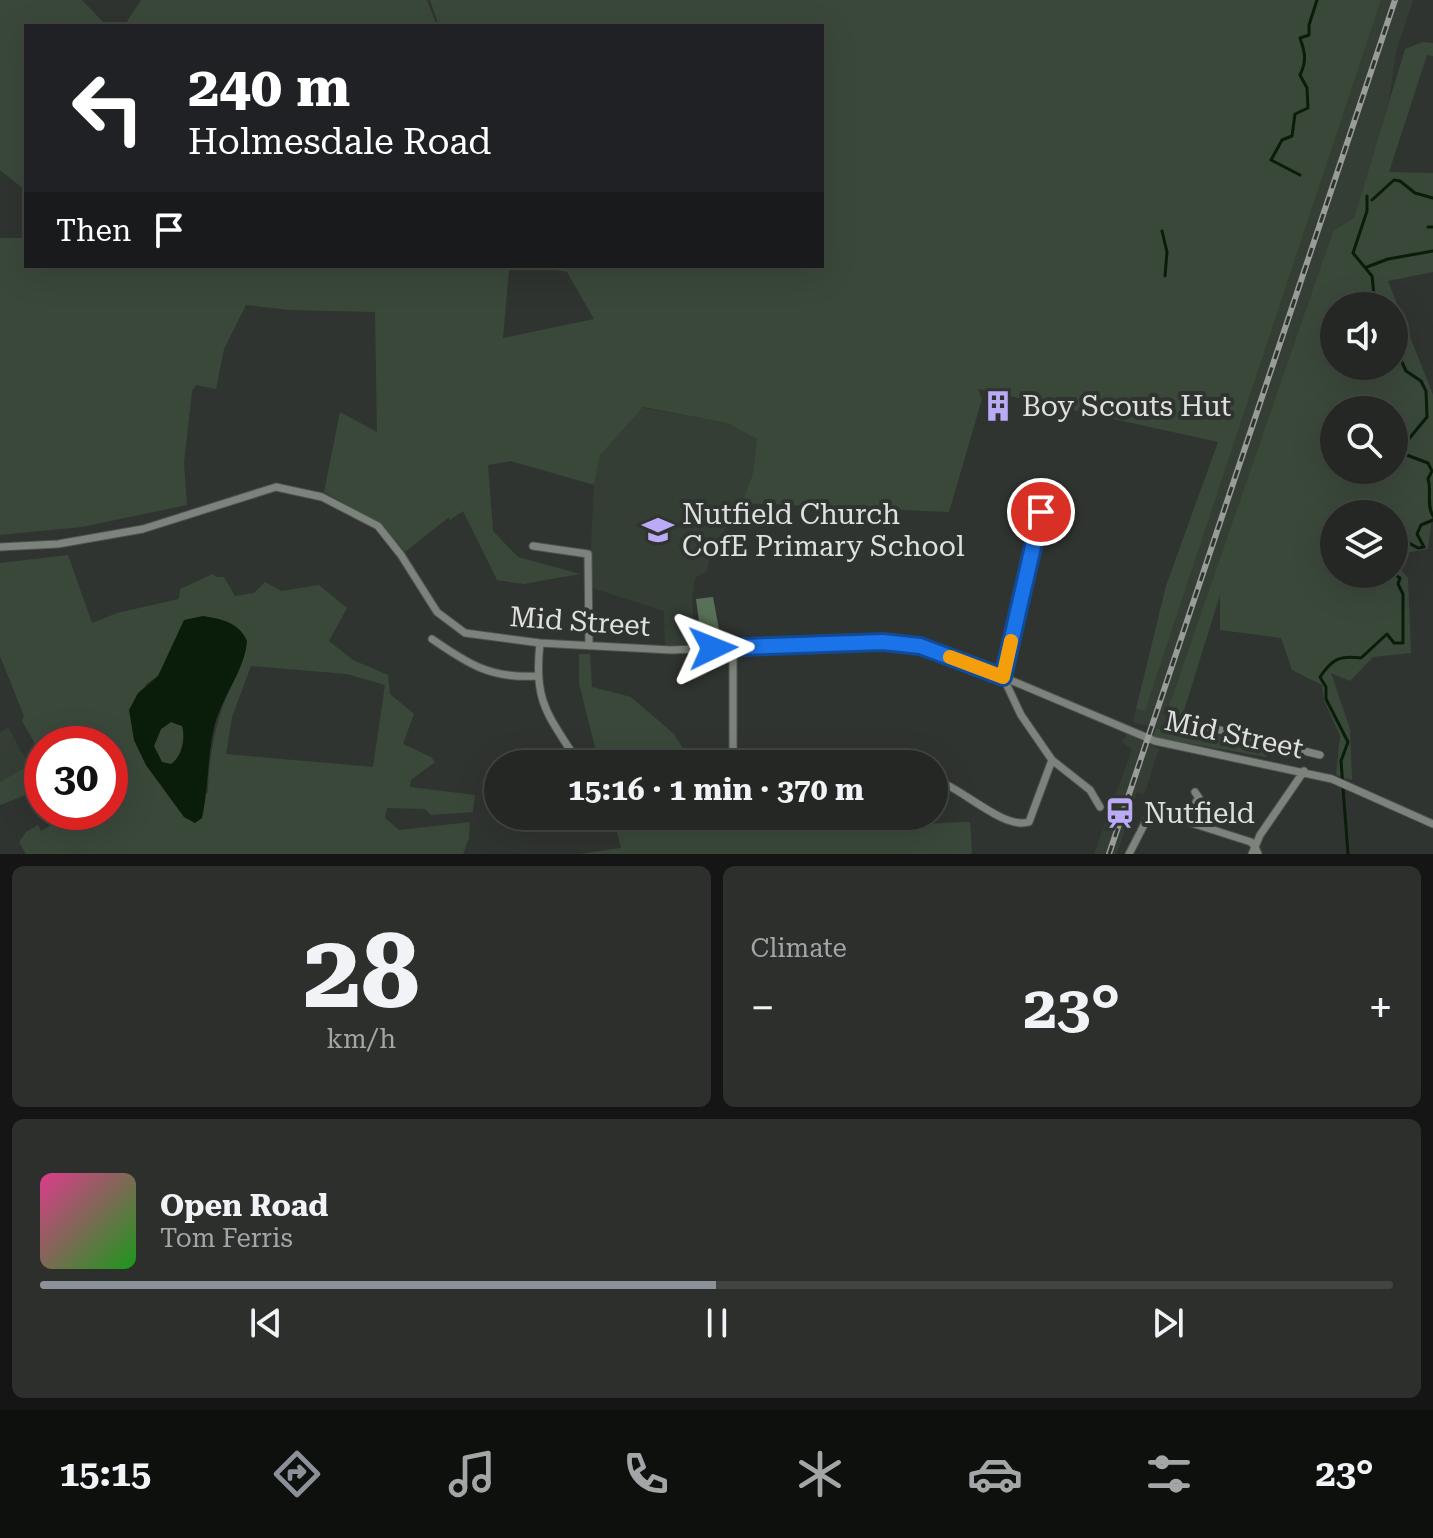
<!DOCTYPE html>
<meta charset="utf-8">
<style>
body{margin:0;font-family:"Roboto Serif",serif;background:#2c2f2c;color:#f1f3f6;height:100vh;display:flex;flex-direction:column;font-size:30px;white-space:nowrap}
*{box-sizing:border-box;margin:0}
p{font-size:26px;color:#a3a5a6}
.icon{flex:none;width:44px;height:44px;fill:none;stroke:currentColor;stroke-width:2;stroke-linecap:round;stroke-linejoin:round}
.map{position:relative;height:854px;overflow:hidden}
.panel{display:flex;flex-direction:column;gap:12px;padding:12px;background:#141514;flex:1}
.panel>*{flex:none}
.top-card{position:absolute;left:24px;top:24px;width:800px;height:244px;border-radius:0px;box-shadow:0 8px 32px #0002,0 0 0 2px #414441;background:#202124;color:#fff;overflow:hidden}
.tools{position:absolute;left:1320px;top:292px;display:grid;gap:16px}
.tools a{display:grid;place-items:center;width:88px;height:88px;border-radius:50%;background:#242724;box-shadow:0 8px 32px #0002,0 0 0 2px #414441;font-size:40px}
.speed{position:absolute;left:24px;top:726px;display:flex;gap:16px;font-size:40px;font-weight:700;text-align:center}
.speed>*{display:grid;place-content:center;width:104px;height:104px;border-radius:50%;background:#242724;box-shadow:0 8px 32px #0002,0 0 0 2px #414441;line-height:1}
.speed .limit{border:12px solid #d22;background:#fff;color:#111}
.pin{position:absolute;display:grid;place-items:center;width:68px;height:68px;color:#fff;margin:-34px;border:4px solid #fff;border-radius:50%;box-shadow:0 2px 8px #0007}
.me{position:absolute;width:88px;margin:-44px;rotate:88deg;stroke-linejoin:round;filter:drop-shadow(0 0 6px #0008)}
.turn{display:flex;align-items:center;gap:28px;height:168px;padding:0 32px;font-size:36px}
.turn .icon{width:104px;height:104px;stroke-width:2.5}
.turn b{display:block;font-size:56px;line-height:68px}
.then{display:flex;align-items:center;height:76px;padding:0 32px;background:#0003;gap:16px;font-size:30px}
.big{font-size:60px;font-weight:700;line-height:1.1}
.panel .card{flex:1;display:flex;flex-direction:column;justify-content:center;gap:12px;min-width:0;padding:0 28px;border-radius:12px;background:#2c2f2c}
.panel .dial{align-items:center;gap:0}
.dial b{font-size:104px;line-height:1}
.song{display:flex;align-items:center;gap:24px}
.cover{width:96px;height:96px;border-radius:12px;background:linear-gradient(135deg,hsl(330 70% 55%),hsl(120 70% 35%))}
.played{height:8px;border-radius:4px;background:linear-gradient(90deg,#8c9099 50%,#414441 50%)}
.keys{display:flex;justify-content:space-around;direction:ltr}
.heat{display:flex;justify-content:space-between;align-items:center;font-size:44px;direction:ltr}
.panel .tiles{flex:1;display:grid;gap:12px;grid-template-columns:1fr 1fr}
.card:last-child{grid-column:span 2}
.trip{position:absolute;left:484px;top:750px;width:464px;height:80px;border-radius:40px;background:#242724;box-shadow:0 8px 32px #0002,0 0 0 2px #414441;font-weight:700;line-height:80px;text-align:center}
.tabs{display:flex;height:128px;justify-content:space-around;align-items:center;background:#0e100e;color:#a3a5a6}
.tabs .icon{width:56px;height:56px}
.tabs .selected{color:#8c9099}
.tabs b{font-size:36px;color:#f1f3f6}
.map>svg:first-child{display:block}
.built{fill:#353e35}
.green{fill:#3a483a;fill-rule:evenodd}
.water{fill:#091d0a;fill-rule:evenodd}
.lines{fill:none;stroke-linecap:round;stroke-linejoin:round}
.stream{stroke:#091d0a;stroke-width:3}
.building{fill:#597058}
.minor-casing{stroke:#4f534f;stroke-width:9}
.minor{stroke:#7c827c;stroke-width:7}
.rail-casing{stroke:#999c99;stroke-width:6}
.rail{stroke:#303430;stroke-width:3;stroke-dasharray:9;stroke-linecap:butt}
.route-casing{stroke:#114b97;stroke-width:20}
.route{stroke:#1a73e8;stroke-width:14}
.slow{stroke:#f59e0b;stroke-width:14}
.labels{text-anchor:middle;stroke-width:8;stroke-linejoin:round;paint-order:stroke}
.poi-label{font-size:28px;fill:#dee1de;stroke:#303430;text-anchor:start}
.street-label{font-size:28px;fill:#dee1de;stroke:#303430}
</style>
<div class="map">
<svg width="1433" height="854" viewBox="0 0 1433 854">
<rect width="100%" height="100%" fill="#303430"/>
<path class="built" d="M1381,0h32l-16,48 -9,57 -34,113 -21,13 -172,498 -28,-7 3,-13 9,1z
M611,402l116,21 30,16 -4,34 -14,37 -26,36 -6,25 -12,7 -3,22 4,49h-31l-1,-38 -75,-24 5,-102z
M8,727l21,38 6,-2 7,10v7l-4,3 3,6 -41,16v-73z
M1127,734l32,15 -15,46 -7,-3 -20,62h-23l38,-105 -10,-7z"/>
<path class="green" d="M0,0h82l25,26h-81v165l-26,-21z
M141,0h286l10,26h-313z
M430,0h951l-236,711 -9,-2 30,-123 52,-144 -240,-53 4,10 -33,113 -207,-9 11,-30 4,-34 -30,-16 -84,-16 -43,48 -6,30 -83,-24 -23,4 5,66 25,26 62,17 -56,10 -27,-4 -34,-69 -13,9 -1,-3 -44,35 -25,-29 -56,-31 16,-80 37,20 -2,-120 -85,-2 -44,-5 -22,44 -8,40 -20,-4 -4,6 -8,72 3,42 -105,22 -82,8v-297h26v28h505l-22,4 -6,68 91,-19 -27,-47 -33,-6h288v-240h-383z
M1423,42l10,1v13l-6,-1 -38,117 44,1v99l-45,9 45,114v114l-5,40 -34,6v-41h-60v60h60v-13l14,17 3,75 -38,4 -23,24 -19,-8 19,56 2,51 -16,-5 4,-39 -16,-36 -2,-15 -30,-15 -11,-32 -61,-8v-35l-39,125 2,7 85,21 -2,9 -113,-20 3,-9 5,1 172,-498 21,-13 51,-169zM1334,306h60v60h-60zM1334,410h60v60h-60z
M68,555l24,68 25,-10 62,-14 1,-10 33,-15 3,3h8l11,19 19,-3 11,-11 16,9 38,-6 28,23 -18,33 24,19 35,15 2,19 24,20 -11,30 28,13 4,5 -24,18 -1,7 65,8 -2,17 -42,3 -6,-6 -38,-1 -2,10 14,12 71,-8 -1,16 -6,16h-437l-7,-12 7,-10 12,-7 3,6 34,-19h35v-68h-68v12l-20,-35 2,-5 -24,-60v-93zM246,649c-22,47 -37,90 -38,143l-24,25 -38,-52 -12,-25 12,-56 12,-8 10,-17zM251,666l96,8 38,11 -12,82 -147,-13 6,-37z
M579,654h11l2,33 39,10 43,37 10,16 1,14h-86l-20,-81z
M171,722l11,4c3,12 0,31 -11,38l-9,-1 -8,-17 7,-17z
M42,758v22l-4,3 3,6 -41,16v-23z
M613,816h171c26,18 150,6 186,6l2,29 -1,3h-392l42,-6z"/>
<path class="water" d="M203,616c18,3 36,6 44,25 -2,28 -24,55 -32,83 -8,31 -6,63 -13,94l-7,5 -11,-6 -38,-52 -12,-25 -5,-30 9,-17 20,-17 26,-56zM171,722l11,4c4,12 0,31 -11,38l-9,-2 -8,-16 7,-17z"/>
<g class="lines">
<path class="stream" d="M1300,175l-29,-15 11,-20 10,-4 3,-22 13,-6 -1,-20 -7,-13c7,-14 5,-23 0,-37l9,-3v-10l8,-25
M1367,196v15l-14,42 19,23 2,19 6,11
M1372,200l22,-20 6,1 15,12 18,5
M1428,227h5
M1162,231l5,21 -2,24
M1367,267l21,-8 45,-8
M1394,345l12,26 15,10 5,10 1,26 -24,29 1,8 24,9 4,8 -4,8c4,12 -2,26 5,37
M1394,547l15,-4 9,5 6,-1 -7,-13 4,-9 12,-5
M1348,854l-7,-93 7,-19 -22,-43v-12l-6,-10c12,-18 20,-22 41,-19l26,-24 7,9h9v-49l-5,-10 2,-6 -6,-4"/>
</g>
<path class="building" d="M992,396l16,2 -3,18 -16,-3z
M713,597l7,38 -19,2 -5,-38z"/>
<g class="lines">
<defs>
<path id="minor" d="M1041,512l-38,165 18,38 31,45 38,30 10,17
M533,546l55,8 1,92
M0,547l58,-3 85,-15 133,-42 46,10 56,29 23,29 36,57 28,21 75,10 131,7 212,-8 37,4 83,31 152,64 177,38 101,45
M432,639c36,25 59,40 105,37
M540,643c-7,61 9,72 39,121
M733,647v110l51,7
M1184,721l136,34
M934,779c27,8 69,51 95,43l23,-62
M1183,820l16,-22 -4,-6
M1129,854l17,-33 14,-8 91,29 4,5 -3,7
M1258,854l-3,-7 5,-12 44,-64"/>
</defs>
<use href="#minor" class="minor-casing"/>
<use href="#minor" class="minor"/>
<defs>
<path id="rail" d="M1109,854l286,-854"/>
</defs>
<use href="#rail" class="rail-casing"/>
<use href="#rail" class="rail"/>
</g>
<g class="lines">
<defs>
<path id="route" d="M713,648l170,-6 37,4 83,31 38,-165"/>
</defs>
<use href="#route" class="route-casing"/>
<use href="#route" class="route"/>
<path class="slow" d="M950,657l53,20 8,-36"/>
</g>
<defs>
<symbol id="building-bare" viewBox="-9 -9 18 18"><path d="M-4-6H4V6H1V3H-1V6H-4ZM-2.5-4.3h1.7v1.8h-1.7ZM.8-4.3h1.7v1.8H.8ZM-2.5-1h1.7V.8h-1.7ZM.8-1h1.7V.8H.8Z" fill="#bbaaf6" stroke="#303430" stroke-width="2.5" paint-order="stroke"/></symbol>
<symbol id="school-bare" viewBox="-9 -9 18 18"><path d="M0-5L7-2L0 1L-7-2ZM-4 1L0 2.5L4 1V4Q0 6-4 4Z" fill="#bbaaf6" stroke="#303430" stroke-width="2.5" paint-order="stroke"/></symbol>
<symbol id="station-bare" viewBox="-9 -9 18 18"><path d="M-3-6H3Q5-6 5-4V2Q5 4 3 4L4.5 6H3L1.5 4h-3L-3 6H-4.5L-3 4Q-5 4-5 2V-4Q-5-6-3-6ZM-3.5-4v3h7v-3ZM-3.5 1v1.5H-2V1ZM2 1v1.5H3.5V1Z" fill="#bbaaf6" stroke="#303430" stroke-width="2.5" paint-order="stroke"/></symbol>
</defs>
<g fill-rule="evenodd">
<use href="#building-bare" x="976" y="384" width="44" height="44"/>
<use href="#school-bare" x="636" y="508" width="44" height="44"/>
<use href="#station-bare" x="1098" y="791" width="44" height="44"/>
</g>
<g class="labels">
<g class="poi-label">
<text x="1022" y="416">Boy Scouts Hut</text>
<text x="682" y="524">Nutfield Church<tspan x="682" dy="32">CofE Primary School</tspan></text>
<text x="1144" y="823">Nutfield</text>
</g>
<g class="street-label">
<text transform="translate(580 621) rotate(4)" y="10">Mid Street</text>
<text transform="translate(1234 734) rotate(12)" y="10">Mid Street</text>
</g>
</g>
</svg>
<div class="tools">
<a><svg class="icon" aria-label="sound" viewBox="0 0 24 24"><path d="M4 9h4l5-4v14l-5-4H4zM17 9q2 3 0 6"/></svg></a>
<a><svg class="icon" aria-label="search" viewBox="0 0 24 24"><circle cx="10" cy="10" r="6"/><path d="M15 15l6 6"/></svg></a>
<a><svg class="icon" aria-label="layers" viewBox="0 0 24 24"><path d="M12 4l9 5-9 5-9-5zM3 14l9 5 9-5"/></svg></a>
</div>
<div class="speed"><div class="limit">30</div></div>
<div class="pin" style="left:1041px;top:512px;background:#d93025"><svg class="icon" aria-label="arrive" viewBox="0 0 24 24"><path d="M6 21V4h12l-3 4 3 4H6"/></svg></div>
<svg class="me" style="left:713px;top:648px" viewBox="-20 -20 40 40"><path d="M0-17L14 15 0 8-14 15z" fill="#1a73e8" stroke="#fff" stroke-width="4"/></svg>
<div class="trip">15:16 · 1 min · 370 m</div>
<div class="top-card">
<div class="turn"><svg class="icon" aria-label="left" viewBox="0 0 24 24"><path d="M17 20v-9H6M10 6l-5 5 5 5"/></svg><div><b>240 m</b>Holmesdale Road</div></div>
<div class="then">Then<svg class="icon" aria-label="arrive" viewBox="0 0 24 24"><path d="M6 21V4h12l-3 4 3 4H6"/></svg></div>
</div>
</div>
<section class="panel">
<div class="tiles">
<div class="card dial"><b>28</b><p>km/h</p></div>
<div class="card"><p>Climate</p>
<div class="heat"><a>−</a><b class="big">23°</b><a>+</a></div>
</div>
<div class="card">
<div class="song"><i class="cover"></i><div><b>Open Road</b><p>Tom Ferris</p></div></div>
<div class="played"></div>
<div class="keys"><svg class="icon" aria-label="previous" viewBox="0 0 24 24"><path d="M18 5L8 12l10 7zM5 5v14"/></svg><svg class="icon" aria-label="pause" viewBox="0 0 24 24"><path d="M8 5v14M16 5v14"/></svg><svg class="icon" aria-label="next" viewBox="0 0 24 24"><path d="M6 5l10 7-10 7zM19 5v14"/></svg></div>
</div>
</div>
</section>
<nav class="tabs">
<b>15:15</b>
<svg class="icon selected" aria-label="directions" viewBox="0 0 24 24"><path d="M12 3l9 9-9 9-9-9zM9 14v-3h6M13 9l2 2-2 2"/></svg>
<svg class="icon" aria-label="music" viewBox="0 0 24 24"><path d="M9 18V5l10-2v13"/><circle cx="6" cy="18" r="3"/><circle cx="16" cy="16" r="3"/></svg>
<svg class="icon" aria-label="phone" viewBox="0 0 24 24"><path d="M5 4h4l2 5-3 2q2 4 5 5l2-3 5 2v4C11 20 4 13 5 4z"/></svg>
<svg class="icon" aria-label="climate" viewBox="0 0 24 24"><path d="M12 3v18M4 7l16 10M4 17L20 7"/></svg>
<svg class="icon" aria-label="car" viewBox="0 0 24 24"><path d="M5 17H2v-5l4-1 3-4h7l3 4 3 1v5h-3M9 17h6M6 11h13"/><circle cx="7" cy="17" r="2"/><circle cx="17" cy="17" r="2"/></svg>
<svg class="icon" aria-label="filters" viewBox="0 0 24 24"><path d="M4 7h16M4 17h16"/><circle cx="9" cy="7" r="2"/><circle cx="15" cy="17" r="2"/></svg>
<b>23°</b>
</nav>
